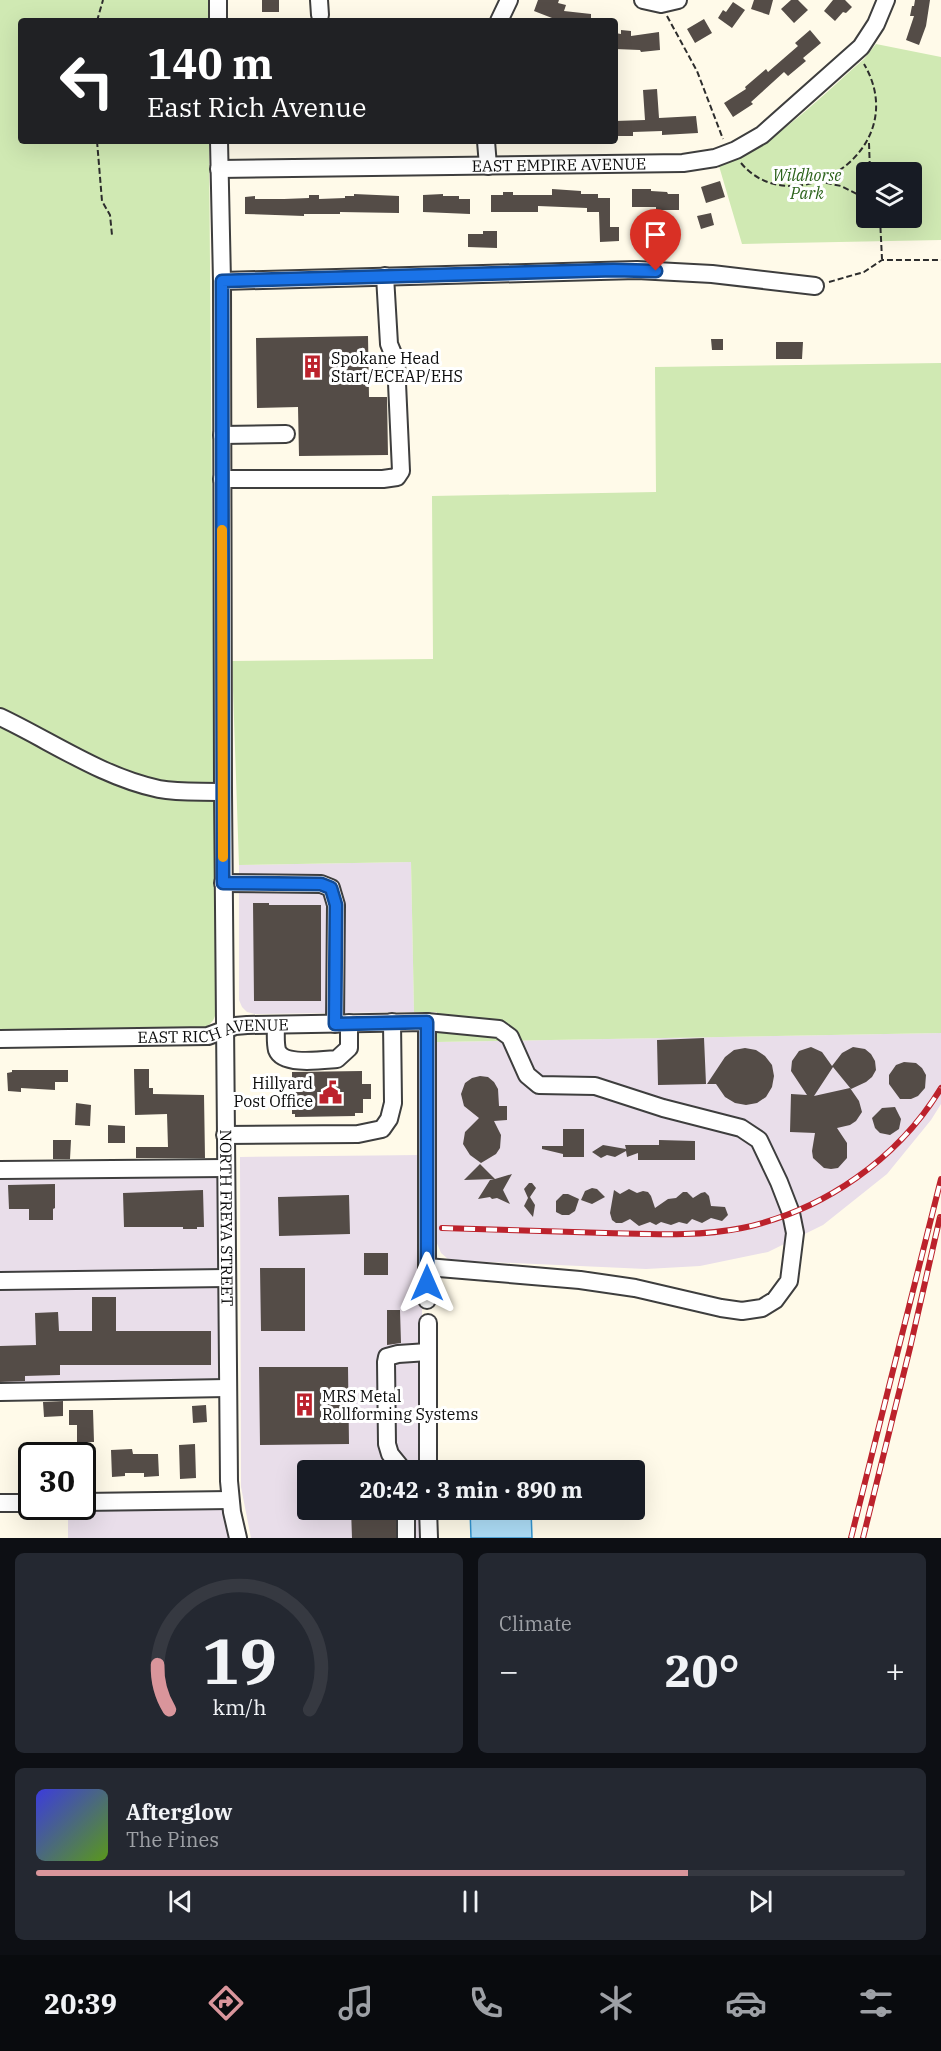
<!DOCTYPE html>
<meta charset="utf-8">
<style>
body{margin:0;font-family:"IBM Plex Serif",serif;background:#242831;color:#f1f3f6;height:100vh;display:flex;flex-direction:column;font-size:22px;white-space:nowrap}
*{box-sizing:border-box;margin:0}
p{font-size:20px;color:#9ea1a6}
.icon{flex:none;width:33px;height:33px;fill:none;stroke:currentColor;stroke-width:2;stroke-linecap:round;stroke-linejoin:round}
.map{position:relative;height:1538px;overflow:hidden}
.drawer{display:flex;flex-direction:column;gap:15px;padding:15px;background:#0d0f14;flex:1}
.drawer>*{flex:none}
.top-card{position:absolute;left:18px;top:18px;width:600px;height:126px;border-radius:6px;box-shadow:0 6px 24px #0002;background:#202124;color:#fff;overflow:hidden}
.controls{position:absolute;left:856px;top:162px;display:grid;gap:12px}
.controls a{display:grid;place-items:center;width:66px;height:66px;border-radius:6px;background:#171b24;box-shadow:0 6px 24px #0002;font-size:30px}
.speed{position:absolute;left:18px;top:1442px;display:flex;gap:12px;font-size:30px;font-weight:700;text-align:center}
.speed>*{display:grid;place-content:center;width:78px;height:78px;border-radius:50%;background:#171b24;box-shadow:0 6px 24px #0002;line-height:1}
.speed .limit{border:3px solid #111;border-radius:9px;background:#fff;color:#111}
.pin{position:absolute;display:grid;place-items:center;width:51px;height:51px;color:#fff;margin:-62px -26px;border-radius:50% 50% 50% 0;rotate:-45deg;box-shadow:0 0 6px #0007}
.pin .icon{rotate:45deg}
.me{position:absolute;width:66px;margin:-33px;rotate:0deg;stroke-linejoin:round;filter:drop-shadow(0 0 4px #0008)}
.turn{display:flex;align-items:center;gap:21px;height:126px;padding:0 30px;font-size:27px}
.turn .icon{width:78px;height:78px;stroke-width:2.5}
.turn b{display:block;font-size:42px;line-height:51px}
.big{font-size:45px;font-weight:800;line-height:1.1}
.drawer .card{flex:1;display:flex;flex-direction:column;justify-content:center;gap:9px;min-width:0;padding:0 21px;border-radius:9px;background:#242831}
.drawer .dial{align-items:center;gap:0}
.dial svg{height:156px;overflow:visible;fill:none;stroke:#363941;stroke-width:7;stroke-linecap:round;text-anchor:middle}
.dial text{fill:#f1f3f6;stroke:none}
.song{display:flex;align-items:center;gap:18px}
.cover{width:72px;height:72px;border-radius:9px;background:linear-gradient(135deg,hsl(240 70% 55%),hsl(90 70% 35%))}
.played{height:6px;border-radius:3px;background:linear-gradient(90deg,#d9959b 75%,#363941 75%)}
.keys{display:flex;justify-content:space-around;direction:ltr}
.heat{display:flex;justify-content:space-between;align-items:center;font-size:33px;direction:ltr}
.drawer .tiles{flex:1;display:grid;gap:15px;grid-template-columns:1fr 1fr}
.card:last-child{grid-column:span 2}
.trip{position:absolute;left:297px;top:1460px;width:348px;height:60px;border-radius:6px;background:#171b24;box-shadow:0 6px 24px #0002;font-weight:800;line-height:60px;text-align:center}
.dock{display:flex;height:96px;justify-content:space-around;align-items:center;background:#090b0e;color:#9ea1a6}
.dock .icon{width:42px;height:42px}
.dock .selected{color:#d9959b}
.dock b{font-size:27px;color:#f1f3f6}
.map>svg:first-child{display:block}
.industrial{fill:#e9deea}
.green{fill:#d0e9b3;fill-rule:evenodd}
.water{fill:#adddf7;stroke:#3394cf;stroke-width:1.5}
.building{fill:#544c47}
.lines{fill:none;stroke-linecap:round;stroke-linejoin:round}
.minor-casing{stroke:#3e3e3e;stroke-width:20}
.path{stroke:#2d2d2d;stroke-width:2;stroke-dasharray:6 3;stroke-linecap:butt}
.minor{stroke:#fff;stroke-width:16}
.rail-casing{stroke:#bc222c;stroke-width:6}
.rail{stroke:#fff;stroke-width:4;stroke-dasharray:11;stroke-linecap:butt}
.route-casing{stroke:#114b97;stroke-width:15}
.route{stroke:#1a73e8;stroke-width:10}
.slow{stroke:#f59e0b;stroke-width:10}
.labels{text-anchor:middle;stroke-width:6;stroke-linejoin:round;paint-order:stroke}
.street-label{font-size:16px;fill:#0b0b0b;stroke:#fff}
.park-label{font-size:16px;font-style:italic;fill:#2c631b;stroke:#fff}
.poi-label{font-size:16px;fill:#0b0b0b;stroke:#fff;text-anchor:start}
</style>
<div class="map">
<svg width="941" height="1538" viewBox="0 0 941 1538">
<rect width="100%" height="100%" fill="#fffae9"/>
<path class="industrial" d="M411,862l3,150 -159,2 -8,-2 -5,-5 -3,-7v-135z
M941,1033v71l-10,16 -44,54 -64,51 -55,27 -68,14 -54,3 -179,-8 -19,-2 -7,-6 -5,-12v-199z
M421,1155l2,315h-115v39h115v29h-172l-10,-51 -1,-330z
M217,1164l3,219 -220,4v-220z
M223,1509l6,29h-161v-27z"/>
<path class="green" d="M0,0h208v21h-187v120h188l7,869c-1,11 -5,14 -14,19l-202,3z
M876,44l65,13v183l-199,4 -23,-78c56,-21 100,-68 145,-107zM912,172v46h-45v-46z
M941,363v670l-505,9 1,-30h-23l-3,-150 -172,3 -7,-204 201,-2 -1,-163 224,-4 -1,-125z"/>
<path class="water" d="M470,1509h61l1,29h-61z"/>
<path class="building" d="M262,0h17v12h-17z
M538,0h21l-1,3 8,2 -2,6 27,3v7h-40l1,-3 -18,-7z
M754,0h19l-4,15 -18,-6z
M791,0h7l10,10 -14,13 -13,-14z
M833,0h12l7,7 -6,6 -3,-1 -8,9 -11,-10z
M915,0h15l-4,26 -7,19 -13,-5 8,-24h-4l2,-10h2z
M733,2l12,8 -13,18 -14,-10 5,-8 3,2z
M704,19l8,14 -17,10 -8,-14z
M621,30l10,1v5l28,-4 1,18 -19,2 -1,-2 -25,-1v-16l6,1z
M810,30l11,13 -18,15 3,3 -18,15 -4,-4 -33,30 2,2 -20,13 -9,-14 22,-14 -1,-2 21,-18 2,3 30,-26 -3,-3z
M657,89l2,29 37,-2 2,17 -36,2v-4l-29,1v4h-18v-15l30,-1 -2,-30z
M720,181l5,16 -19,6 -5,-16z
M552,189l29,2v3h17v4h12v29h9v14l-19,1 -1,-30h-12v-4l-49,-2v6h-47v-17h12v-3h10v3h39z
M632,189h19v2l16,1 1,2h11v16h-23v-3h-24z
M354,194l45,2v17l-59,-1v2h-36v2l-59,-2v-17l10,-1v3h29l25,-1v-3h10v4l26,-1v-2h9z
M443,194v2h16v3h11v15l-47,-2v-17z
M711,213l3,12 -13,4 -4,-13z
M483,231h14v17l-29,-1v-13h15z
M368,336l1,61h18l1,58 -89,1 -1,-49 -41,1 -1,-70z
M711,339h12v11h-11z
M776,342h27l-1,17h-26z
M253,903h16v2h52v96h-67z
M704,1038l2,46 -48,1 -1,-45z
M811,1047l11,5 10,14 10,-13 11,-6 12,2 6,5 4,7 1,9 -4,7 -6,5 -15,7 -18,-22 -19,29 36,-8 9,13 3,11 -6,9 -6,4 -13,3 10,15v15l-9,10 -7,1 -7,-1 -11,-10 -1,-7 3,-18 -25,-1 1,-38 16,1 -16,-24 1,-10 7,-10z
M745,1048l11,2 9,6 7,9 2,11 -2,11 -6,10 -9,6 -11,2 -11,-2 -10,-6 -9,-13h-9l18,-27 9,-7z
M904,1062l12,1 6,5 4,7 -1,13 -7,8 -7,3h-11l-11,-15v-9l7,-10z
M134,1069h15v19h4v6l51,1 1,63h-69v-11h32l-1,-33 -32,1z
M12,1070h56v12h-13v8l-34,-2v4l-13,-1 -1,-18 5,-1z
M362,1071v13h9v15h-8v14h-8v3l-60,1v-3h-3v-42z
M480,1076l8,1 6,5 4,7 1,17h8v14l-13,1 7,14 -1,13 -4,6 -15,9 -11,-8 -7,-11 2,-12 14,-14 -15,-12 -3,-12 4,-11 7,-5z
M76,1103l15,2 -1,21 -15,-1z
M895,1107l6,12 -2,10 -9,6 -10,-2 -5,-5 -3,-10 10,-10z
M108,1125l17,1v17h-17z
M563,1129h21v28h-21v-3l-21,-5v-3h21z
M53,1140h18l-1,19h-17z
M659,1140l36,1v19h-57v-7l-11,4 -1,-6 -11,6 -8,-2 -6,3 -9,-6 11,-7 23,4 -1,-4h34z
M480,1164l15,15 17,-5 -9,16 7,14 -13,-6 -5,1 -2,-2 -12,2 12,-19 4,-1 -30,1z
M529,1183h3l4,5 -6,9 5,8 -2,12 -9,-11 4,-8 -4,-9z
M55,1184v24l-2,1v11h-24v-11h-20l-1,-24z
M592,1188l5,1 8,8 -13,7 -11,-4 4,-9z
M629,1189l8,4 6,-2 5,1 3,4 4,12 13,-9 8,-1 7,-6h4l6,6 8,-5 4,-1 4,4 2,10 14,1 3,8 -6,6 -11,-3 -9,5 -10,-4 -5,5 -8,-2 -8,3 -10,-3 -5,3 -6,-3 -11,4 -9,-7 -8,4h-6l-4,-3 -2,-7 4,-23 6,4z
M203,1190l1,37h-7v2h-14v-2h-59l-1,-34z
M563,1194h5l11,5 -4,12 -6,4h-7l-6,-3v-11z
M349,1195l1,39 -71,2 -1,-39z
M364,1253h24v22h-24z
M260,1268h45v63h-44z
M92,1297h24v34h95v34h-151v10l-35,1v5l-25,1v-36l36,-1 -1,-32 23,-1 1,19h33z
M387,1310h13l1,33 -14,2z
M259,1367h89l1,77 -89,1z
M63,1401v15l-19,1 -1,-15z
M206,1405l1,17 -14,1 -1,-17z
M69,1410h24l1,32h-17v-17h-8z
M36,1444h16v11h-16z
M195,1444l1,34 -16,1 -1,-34z
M132,1449l1,5h25l1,22 -15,1v-4h-19v3l-13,1 -1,-27z
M351,1509h45v29h-44z"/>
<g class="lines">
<defs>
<g id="minor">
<path d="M218,0v21"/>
<path d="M319,0l1,15"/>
<path d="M643,0l18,4 17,-4"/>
<path d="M499,21l10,-21"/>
<path id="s1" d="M219,141l3,140 1,511 6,689 3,31 6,26"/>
<path d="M486,141l2,25"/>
<path id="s2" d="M219,169l464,-6 32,-5 21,-8 26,-15 99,-88 15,-23 10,-24"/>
<path d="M222,281l415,-11 75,4 103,12"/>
<path d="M222,435l64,-1"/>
<path d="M222,479h161l14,-2 4,-6 -5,-110 -7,-17 -4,-68"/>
<path d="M0,717c51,24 102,60 159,72 21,4 42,2 64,3"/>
<path d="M223,883l98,1 10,4 5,17 -1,119"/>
<path d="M427,1022v278"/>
<path d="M276,1025c0,7 -1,17 1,25 6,16 46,10 60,9l12,-11v-25"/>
<path id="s3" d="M0,1039l208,-3 27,-10 12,-1 180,-3 72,7 11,8 17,38 12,10 56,1 68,22 78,20 18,12 20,42 12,31 4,20 -6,48 -14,19 -13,8 -20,3 -21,-3 -86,-20 -55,-8 -153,-13"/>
<path d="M225,1135l133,-1 24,-5 7,-10 4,-16 -1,-81"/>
<path d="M0,1170l225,-2"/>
<path d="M0,1281l226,-3"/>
<path d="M428,1323v147"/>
<path d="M0,1392l227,-4"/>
<path d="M403,1470l-13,-16 -3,-10 -1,-82 1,-5 11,-3 30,-2"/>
<path d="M82,1502l148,-2"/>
<path d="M0,1503h32"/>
<path d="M406,1509v29"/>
<path d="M428,1509l1,29"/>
</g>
</defs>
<use href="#minor" class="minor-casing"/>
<path class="path" d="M667,16l30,55 26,68
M97,21l6,-21
M97,141l5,60 8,14 2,20
M869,143l1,29
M741,163c51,62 174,-12 123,-99
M817,181l24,5 26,13
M880,218l2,41
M829,282l35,-10 18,-12h59"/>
<use href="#minor" class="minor"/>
<defs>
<path id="rail" d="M442,1228c55,2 109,3 164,5 45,1 91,4 136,-5 81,-17 156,-69 199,-140
M851,1538l90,-359
M863,1538l47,-190 30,-131"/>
</defs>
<use href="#rail" class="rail-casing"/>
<use href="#rail" class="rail"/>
</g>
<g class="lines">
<defs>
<path id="route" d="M427,1283v-261l-92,2 1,-119 -5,-17 -10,-4 -98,-1 -1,-602 392,-11 42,1"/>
</defs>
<use href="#route" class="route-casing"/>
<use href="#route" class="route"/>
<path class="slow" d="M222,530l1,327"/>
</g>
<defs>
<symbol id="building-bare" viewBox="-9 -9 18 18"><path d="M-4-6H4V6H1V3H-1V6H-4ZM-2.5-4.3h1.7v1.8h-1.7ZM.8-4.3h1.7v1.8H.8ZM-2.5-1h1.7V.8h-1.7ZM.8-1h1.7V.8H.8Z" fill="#bc222c" stroke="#fff" stroke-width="2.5" paint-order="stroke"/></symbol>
<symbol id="civic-bare" viewBox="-9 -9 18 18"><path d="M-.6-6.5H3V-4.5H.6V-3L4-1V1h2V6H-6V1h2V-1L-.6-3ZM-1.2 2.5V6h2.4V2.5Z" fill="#bc222c" stroke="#fff" stroke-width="2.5" paint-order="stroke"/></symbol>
</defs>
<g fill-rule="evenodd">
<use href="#building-bare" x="296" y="350" width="33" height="33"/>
<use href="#civic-bare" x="314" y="1076" width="33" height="33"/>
<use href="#building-bare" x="288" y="1388" width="33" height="33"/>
</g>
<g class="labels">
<g class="street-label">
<text dy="6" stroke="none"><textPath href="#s2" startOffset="340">EAST EMPIRE AVENUE</textPath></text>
<text dy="6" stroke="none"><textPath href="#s3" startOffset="214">EAST RICH AVENUE</textPath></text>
<text dy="6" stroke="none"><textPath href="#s1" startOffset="1077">NORTH FREYA STREET</textPath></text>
</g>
<g class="park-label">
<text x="807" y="181">Wildhorse<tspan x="807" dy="18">Park</tspan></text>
</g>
<g class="poi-label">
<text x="331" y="364">Spokane Head<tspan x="331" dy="18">Start/ECEAP/EHS</tspan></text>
<text x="313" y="1089" text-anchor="end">Hillyard<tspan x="313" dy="18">Post Office</tspan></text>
<text x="322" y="1402">MRS Metal<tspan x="322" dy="18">Rollforming Systems</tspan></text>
</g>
</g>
</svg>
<div class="controls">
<a><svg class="icon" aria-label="layers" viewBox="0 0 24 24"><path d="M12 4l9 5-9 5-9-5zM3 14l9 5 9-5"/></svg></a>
</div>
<div class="speed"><div class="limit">30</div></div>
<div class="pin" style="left:656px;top:271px;background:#d93025"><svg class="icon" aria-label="arrive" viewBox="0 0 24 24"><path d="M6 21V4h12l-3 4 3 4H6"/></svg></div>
<svg class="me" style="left:427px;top:1283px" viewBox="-20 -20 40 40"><path d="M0-17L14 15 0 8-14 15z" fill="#1a73e8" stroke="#fff" stroke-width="4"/></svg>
<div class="trip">20:42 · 3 min · 890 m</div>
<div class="top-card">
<div class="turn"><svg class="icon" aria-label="left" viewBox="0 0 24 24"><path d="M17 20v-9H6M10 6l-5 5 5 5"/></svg><div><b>140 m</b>East Rich Avenue</div></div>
</div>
</div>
<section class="drawer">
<div class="tiles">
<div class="card dial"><svg viewBox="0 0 100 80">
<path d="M14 69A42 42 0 1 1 86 69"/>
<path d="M14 69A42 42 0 0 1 8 46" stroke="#d9959b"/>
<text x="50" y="56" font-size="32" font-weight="700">19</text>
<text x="50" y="72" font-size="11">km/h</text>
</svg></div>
<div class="card"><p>Climate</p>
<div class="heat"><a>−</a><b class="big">20°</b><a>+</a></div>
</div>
<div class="card">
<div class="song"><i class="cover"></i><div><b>Afterglow</b><p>The Pines</p></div></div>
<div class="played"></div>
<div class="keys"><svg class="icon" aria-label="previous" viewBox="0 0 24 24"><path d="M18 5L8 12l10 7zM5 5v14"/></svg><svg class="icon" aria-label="pause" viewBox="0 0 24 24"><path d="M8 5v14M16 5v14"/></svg><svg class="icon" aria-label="next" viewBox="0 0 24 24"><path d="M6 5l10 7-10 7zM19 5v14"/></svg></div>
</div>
</div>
</section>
<nav class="dock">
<b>20:39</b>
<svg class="icon selected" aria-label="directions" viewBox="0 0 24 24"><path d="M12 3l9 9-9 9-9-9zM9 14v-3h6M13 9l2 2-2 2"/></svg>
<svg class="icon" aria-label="music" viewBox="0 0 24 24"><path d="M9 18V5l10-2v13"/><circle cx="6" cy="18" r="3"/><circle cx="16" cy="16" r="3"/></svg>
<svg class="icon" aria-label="phone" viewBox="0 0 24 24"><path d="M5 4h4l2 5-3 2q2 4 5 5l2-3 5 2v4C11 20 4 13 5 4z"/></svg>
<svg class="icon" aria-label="climate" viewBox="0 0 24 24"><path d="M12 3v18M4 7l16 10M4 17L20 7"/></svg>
<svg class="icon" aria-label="car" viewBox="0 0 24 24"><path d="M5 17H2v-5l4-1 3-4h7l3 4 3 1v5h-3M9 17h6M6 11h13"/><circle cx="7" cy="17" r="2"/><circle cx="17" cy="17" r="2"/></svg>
<svg class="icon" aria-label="filters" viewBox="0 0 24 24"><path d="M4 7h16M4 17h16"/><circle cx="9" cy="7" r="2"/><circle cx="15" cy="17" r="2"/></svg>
</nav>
